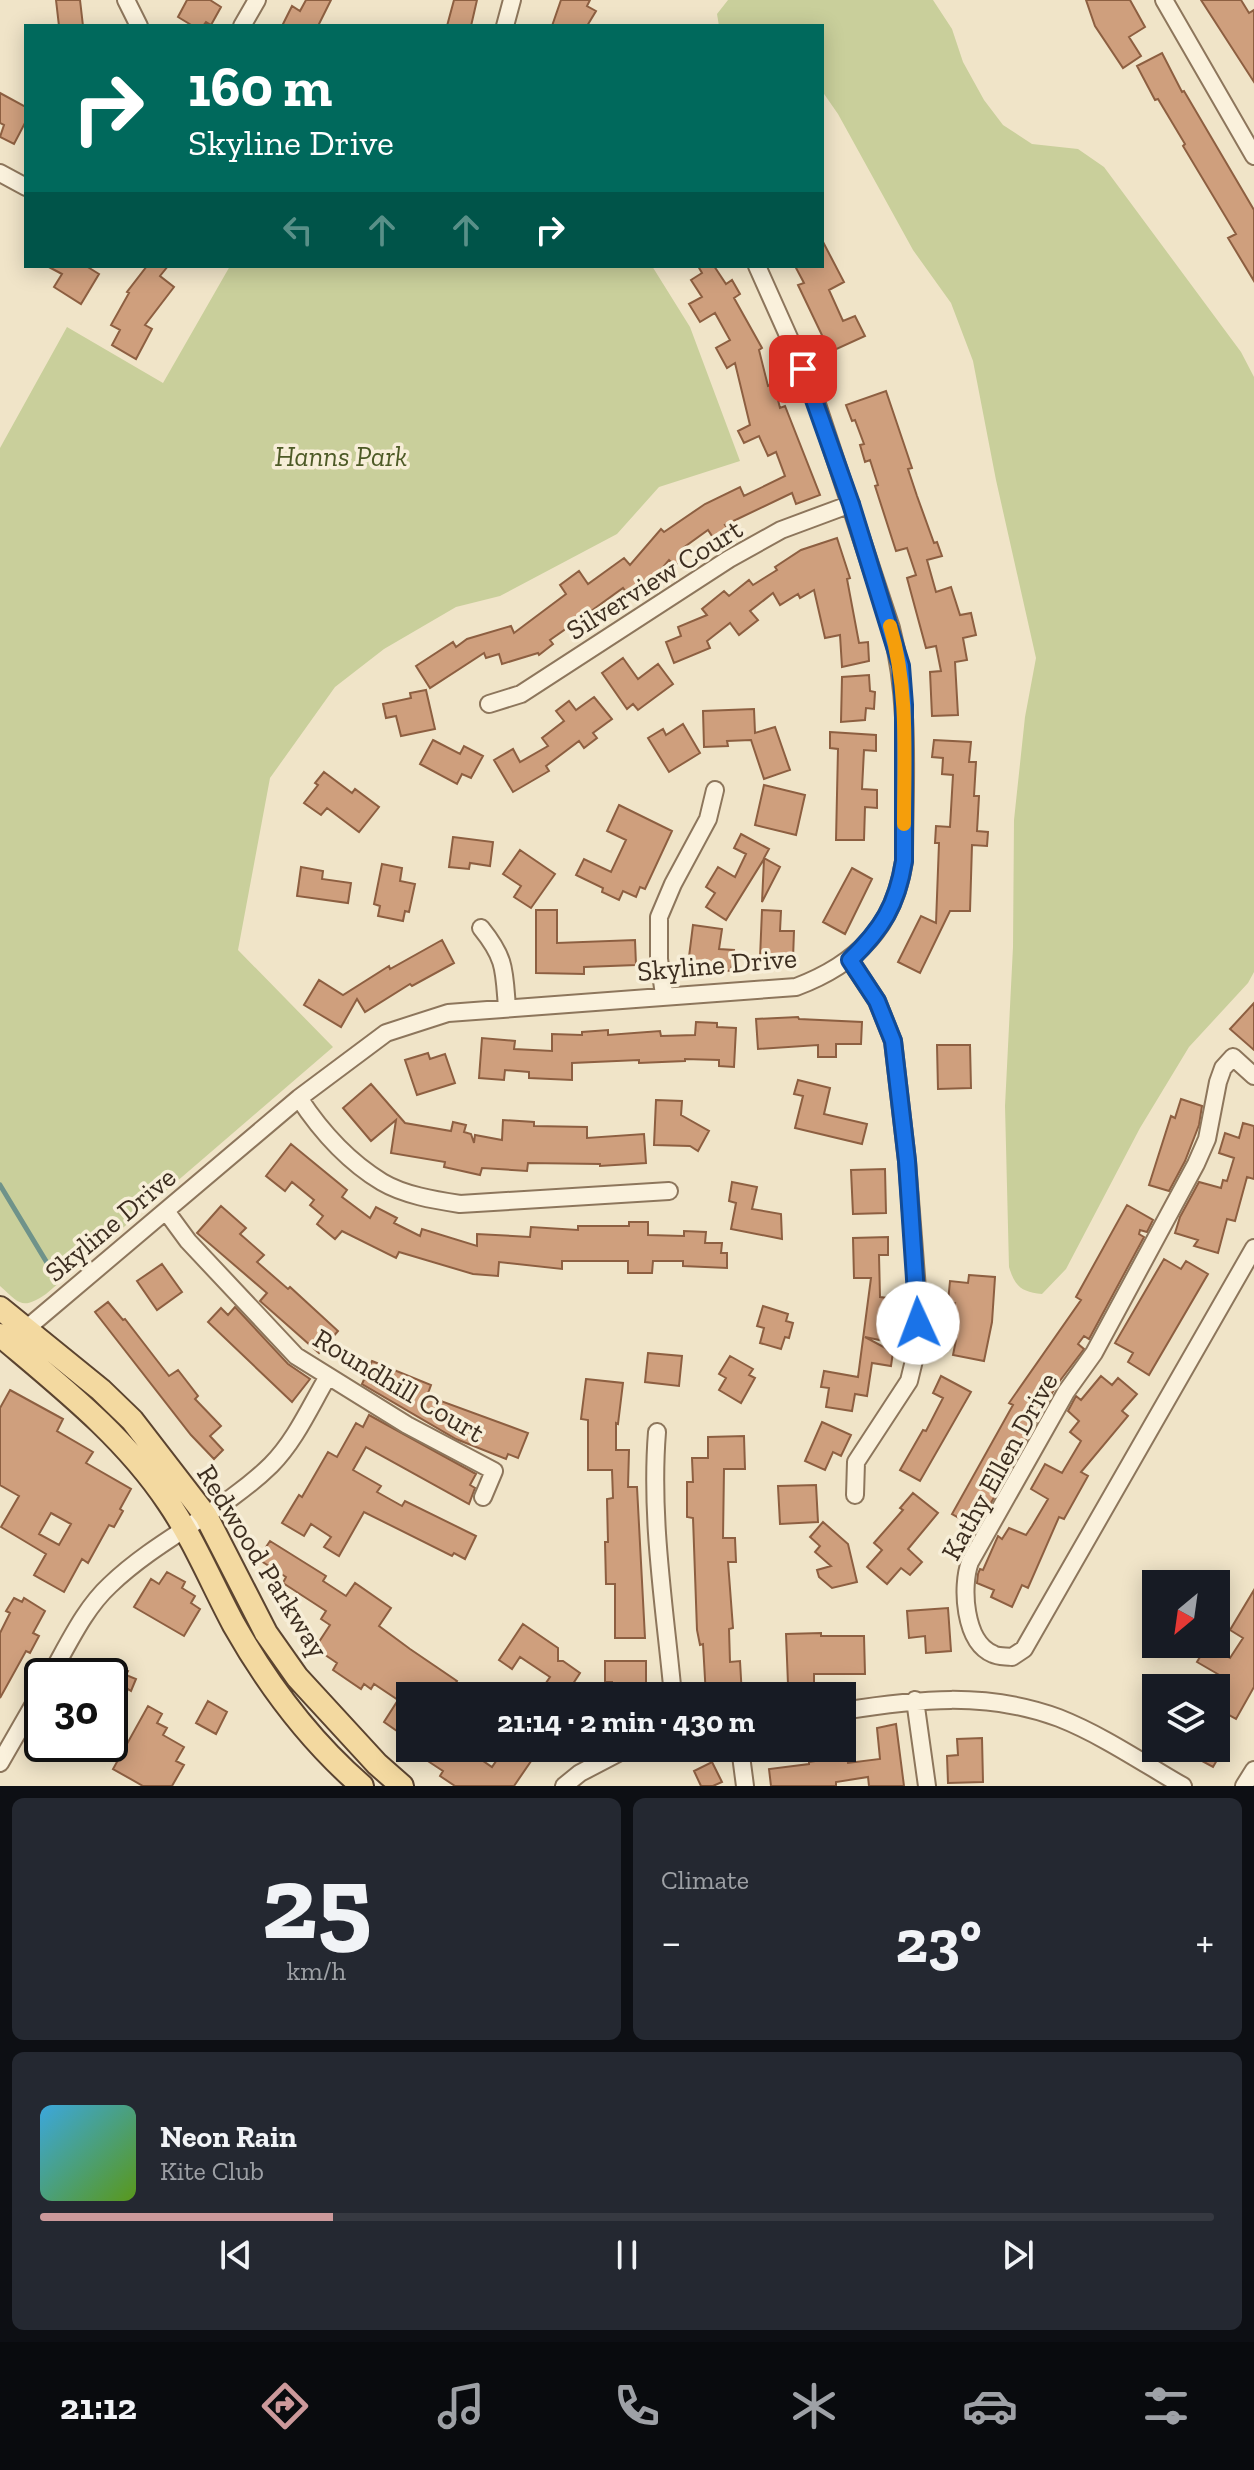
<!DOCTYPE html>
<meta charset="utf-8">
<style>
body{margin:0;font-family:"Zilla Slab",serif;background:#242831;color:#f1f3f6;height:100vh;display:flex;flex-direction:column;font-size:30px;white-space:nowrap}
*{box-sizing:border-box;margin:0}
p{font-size:26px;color:#9ea1a6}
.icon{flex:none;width:44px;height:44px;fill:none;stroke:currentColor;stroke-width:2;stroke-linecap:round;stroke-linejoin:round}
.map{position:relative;height:1786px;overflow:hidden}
.side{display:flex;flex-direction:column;gap:12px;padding:12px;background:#0d0f14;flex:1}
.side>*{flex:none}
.banner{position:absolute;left:24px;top:24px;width:800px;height:244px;border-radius:0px;box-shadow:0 4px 20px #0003;background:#00695c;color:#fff;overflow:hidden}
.needle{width:52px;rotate:209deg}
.buttons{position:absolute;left:1142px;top:1570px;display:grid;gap:16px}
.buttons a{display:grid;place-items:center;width:88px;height:88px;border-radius:0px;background:#171b24;box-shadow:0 4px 20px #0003;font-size:40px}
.speed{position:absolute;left:24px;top:1658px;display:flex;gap:16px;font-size:40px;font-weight:700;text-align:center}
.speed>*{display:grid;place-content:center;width:104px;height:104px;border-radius:50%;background:#171b24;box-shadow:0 4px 20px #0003;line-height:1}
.speed .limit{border:4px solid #111;border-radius:12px;background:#fff;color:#111}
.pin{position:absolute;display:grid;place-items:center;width:68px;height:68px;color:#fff;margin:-34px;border-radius:16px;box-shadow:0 4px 12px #0006}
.me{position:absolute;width:88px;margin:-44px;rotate:358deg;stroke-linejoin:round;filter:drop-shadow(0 0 6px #0008)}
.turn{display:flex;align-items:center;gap:28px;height:168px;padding:0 32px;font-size:36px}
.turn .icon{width:104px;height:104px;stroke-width:2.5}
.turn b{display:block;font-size:56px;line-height:68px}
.lanes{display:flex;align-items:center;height:76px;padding:0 32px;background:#0003;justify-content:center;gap:40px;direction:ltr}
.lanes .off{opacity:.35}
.big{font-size:60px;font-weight:700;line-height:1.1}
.side .card{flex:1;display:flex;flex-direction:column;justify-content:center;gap:12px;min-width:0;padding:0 28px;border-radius:12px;background:#242831}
.side .dial{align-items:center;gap:0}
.dial b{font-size:104px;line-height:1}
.song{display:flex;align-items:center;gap:24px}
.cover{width:96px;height:96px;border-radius:12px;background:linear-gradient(135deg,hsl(200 70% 55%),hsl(90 70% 35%))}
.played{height:8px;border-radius:4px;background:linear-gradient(90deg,#cc999b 25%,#363941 25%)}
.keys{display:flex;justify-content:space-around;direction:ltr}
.heat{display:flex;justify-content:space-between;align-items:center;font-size:44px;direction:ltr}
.side .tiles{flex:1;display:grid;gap:12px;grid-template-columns:1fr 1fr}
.card:last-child{grid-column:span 2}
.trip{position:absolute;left:396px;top:1682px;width:460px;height:80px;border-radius:0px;background:#171b24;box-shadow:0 4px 20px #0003;font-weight:700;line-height:80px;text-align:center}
.tab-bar{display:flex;height:128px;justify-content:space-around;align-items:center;background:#090b0e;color:#9ea1a6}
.tab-bar .icon{width:56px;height:56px}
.tab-bar .selected{color:#cc999b}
.tab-bar b{font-size:36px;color:#f1f3f6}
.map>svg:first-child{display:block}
.green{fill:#c9cf9b}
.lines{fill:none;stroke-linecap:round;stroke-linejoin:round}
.stream{stroke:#6f938a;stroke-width:5}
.building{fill:#cf9f7d;stroke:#8d5f41;stroke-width:2;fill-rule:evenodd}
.minor-casing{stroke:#8d765c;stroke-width:20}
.major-casing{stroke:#5b4430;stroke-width:26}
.minor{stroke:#faf1dc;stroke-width:16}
.major{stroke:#f3d9a0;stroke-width:22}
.route-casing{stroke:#114b97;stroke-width:20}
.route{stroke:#1a73e8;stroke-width:14}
.slow{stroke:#f59e0b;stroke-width:14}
.labels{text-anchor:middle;stroke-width:7;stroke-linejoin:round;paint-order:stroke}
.park-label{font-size:28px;font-style:italic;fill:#4d5a26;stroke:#f7eed8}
.street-label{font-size:28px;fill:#3d2e20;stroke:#f7eed8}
</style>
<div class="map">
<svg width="1254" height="1786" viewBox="0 0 1254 1786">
<rect width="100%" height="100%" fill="#f0e4c8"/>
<path class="green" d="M728,0h205l19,29 11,33 21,38 19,25 29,19 46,5 26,18 137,185 13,25v595l-6,11 -59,64 -49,81 -74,141 -24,25c-20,-2 -27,-7 -33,-27l-4,-161 8,-159 1,-127 11,-103 11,-59 -40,-178 -23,-119 -22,-58 -38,-53 -75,-136 -16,-23v-65h-103l-2,-12z
M230,266h422l38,61 50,134 -81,26 -42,47 -117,62 -44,11 -72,42 -49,38 -65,91 -32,172 95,97 -287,247c-24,16 -26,10 -46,-8v-838l67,-121 96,56z"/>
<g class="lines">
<path class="stream" d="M0,1185l52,86"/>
</g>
<path class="building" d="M56,0h24l3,26h-24z
M187,0h23l11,7 -10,18 -5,-3 -3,4h-10l-15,-9z
M306,0h25l-13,26h-36l10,-20 8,5z
M454,0h23l-6,26h-24z
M561,0h29l-3,6 9,5 -9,15h-35z
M1086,0h44l15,27 -16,10 12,19 -18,12 -28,-42z
M1201,0h40l8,13 5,-3v72z
M1162,53l20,39 2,-1 70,119v71l-26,-43 8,-4 -53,-88 2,-2 -27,-45 -3,1 -18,-34z
M0,93l26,14v14l-12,23 -14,-7 4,-12 -4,-2z
M822,240l22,42 -15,8 14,31 12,-5 10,20 -35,16 -32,-67 6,-2 -9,-17h27z
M47,266h39l13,8 -18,30 -27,-17 8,-13z
M147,266h21l-8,10 14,11 -29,38 7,4 -16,30 -24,-14 8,-15 -9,-5 18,-32 -2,-1z
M698,266h16l12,18 6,-4 8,14 -6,4 28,50 -3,2 9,36 6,-2 6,24 5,-2 35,89 -24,9 -4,-11 -67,32 3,4 -14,10 -6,-9 -25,18 4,3 -12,15 -6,-6 -15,18 -25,18 -6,-8 -36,26 4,6 -17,12 -4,-6 -20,14 3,4 -14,11 -1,-2 -36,11 -3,-10 -13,4 -2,-5 -54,35 -14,-22 37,-24 3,5 11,-8 44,-13 3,7 52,-39 -6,-9 19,-14 9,13 36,-26 6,7 31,-36 3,3 41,-28 35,-17 4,9 41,-20 -9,-24 -8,4 -9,-20 -15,7 -6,-12 12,-6 -15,-62 -8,5 -11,-20 14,-8 -15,-27 -15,9 -11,-18 13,-7 -11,-17 11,-7z
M886,391l26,77 -4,1 9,27 17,47 3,-1 5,14 -15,4 9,32 15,-5 9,28 11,-2 5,22 -13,3 4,22 -12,2 3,53 -26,1 -2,-44 11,-1 -5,-25 -10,2 -19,-70 9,-3 -9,-27 -11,3 -21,-65 3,-1 -8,-25 -5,2 -5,-17 4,-1 -9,-24 -3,1 -6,-16z
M837,538l13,40 -3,1 12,64 9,-1 1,19 -27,6 -2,-32 -15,3 -11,-48 -14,8 -2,-4 -18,11 -7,-12 -23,18 8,9 -19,15 -9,-12 -23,18 3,7 -36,15 -8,-21 15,-6 -3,-9 29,-12 -5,-6 22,-18 5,5 20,-16 4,5 24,-15 -2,-3 26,-17z
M623,658l15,21 20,-15 15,20 -35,26 -5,-6 -6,5 -25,-36z
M869,675l1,16 5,1 -1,17 -8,-1 -1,12 -24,2 1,-45z
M426,690l9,39 -34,7 -5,-20 -10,2 -3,-14 28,-6 -1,-5z
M594,697l18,22 -19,14 4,5 -13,10 -5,-7 -33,25 3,5 -36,21 -19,-32 19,-11 7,13 28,-16 -6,-8 22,-17 -8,-10 13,-10 7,9z
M754,709l1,24 20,-6 15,43 -26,9 -13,-39 -24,1 1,5 -24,1 -1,-36z
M683,724l17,29 -31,19 -21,-34 15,-9 3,6z
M830,732l46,3v16l-12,-1 -2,39 15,1v18l-12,-1 -1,33h-28l2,-91 -8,-1z
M433,740l27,14 4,-8 19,10 -12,22 -9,-4 -5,10 -37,-20z
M934,740l37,2 -2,20h7l-2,34h5l-2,35 11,1 -1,14 -15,-1 -2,66h-20l-30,62 -22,-11 23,-46 15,7 3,-80h-4l1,-17 14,1 3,-52 -11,-1 1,-16 -11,-1z
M324,772l28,21 3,-4 24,18 -20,25 -32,-24 -6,7 -17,-12 14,-18 -3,-2z
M764,785l41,10 -9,40 -41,-10z
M619,805l53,26 -27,58 -5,-2 -4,10 -13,-6 -4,9 -17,-8 1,-4 -27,-13 8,-16 27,13 15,-32 -19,-9z
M741,834l28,15 -5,9 16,9 -18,35 2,-43 -38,61 -20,-13 9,-14 -9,-6 12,-20 17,10 11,-23 -12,-6z
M453,837l40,5 -3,24 -20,-3 -1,6 -20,-2z
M520,850l35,24 -24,34 -17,-11 7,-11 -18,-12z
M382,864l20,4 -2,13 15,3 -6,28 -4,-1 -2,10 -25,-5 2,-10 -6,-2z
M301,867l22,4 -1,8 29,4 -3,20 -51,-7z
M852,868l20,11 -27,55 -22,-12z
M536,910h21v33l78,-3 1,25 -52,2v7l-48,-1z
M762,910l19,1 -1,20h14l-1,28 -33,-1z
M693,925l29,4 -3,20 15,1 -3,21 -43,-6z
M442,940l12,23 -42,23 -2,-2 -45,28 -8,-13 -16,28 -37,-22 15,-25 24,15 46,-29 1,3z
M1254,1003v47l-24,-21z
M798,1017l1,2 63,3 -1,22h-25v13h-18v-12l-60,4 -2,-30z
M696,1022l21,1v4l19,1 -2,39 -15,-1v-6l-34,-1v2l-46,2v-3l-67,3v17l-43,-2v-6l-24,-2 -1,10 -25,-2 3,-40 33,3 -1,8 38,2v-17l30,1v-3l26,-2v5l52,-4 1,5 34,-1z
M937,1045h33l1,43 -33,1z
M428,1053l2,6 15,-5 10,29 -38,12 -12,-35z
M798,1080l32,8 -6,26 43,10 -5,20 -67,-16 8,-32 -9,-2z
M371,1084l34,39 46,8 2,-9 13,3 -2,7 7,2 3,9 1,-8 27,5 1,-20 31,2v4l53,1v11l57,-4 2,29 -46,3v-2l-72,-1 -1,8 -45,-3 -2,7 -36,-8 1,-5 -54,-9 5,-33 -25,21 -28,-33z
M1181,1099l21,7 -3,19 -14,36 -16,30 -20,-6 22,-69 4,2z
M656,1100l26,1 -1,14 28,16 -11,20 -8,-5 -36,-1z
M1243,1123l11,3v53l-7,-2 -12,44 -8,-2 -9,34 -24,-7 4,-6 -23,-7 5,-16 19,-35 22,6 2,-8 4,1 7,-23 -15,-5 6,-20 14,5z
M291,1144l56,46 -5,7 28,21 6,-11 21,11 -3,5 26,13 2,-7 55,17v-12l53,3 1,-10 47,3v-4h51v-4h19v13l36,1v-5l22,1 -1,11h17l-1,10h6v15l-44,-2v-5h-30l-1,12h-24v-12h-66v8l-63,-7 -1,14 -25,-2 -74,-22 -3,6 -54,-27 -7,8 -18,-15 6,-8 -13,-11 4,-5 -22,-18 -7,9 -19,-15z
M885,1169l1,44 -33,1 -2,-44z
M732,1182l25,5 -5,22 29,5 1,25 -51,-10 5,-26 -7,-2z
M1127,1205l26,15 -6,12 -7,-2 -1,4 5,3 -55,102 -5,-3 -6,8 6,5 -28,37 -79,142 -25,-14 61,-109 -4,-2 72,-103 -5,-3z
M221,1206l25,22 -6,6 24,21 -7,7 31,27 2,-2 48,44 -19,22 -59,-52 7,-8 -70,-60z
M888,1237v18h-9l1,42 17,2 -2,13 8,1 -4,27h-4l-1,3 -29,-6 28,15 -2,14 -19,-3 -5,33 -12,-2 -3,17 -26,-4 3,-19 -8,-1 3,-16 34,6 13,-99h-17l-1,-40z
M1164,1259l17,10 5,-8 22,13 -59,101 -21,-13 5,-9 -18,-10z
M162,1264l20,28 -25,18 -20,-29z
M969,1275l26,2 -3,45 -8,39 -31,-6 4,-20 -9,-1 7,-31 -7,-1 2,-21 18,2z
M108,1302l15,18 2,-1 44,57 9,-6 20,26 -3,3 26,27 -11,10 13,14 -9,9 -23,-24 -96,-123z
M763,1306l25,8 -2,7 7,2 -4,15 -4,-1 -4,12 -21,-6 4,-15 -7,-2z
M235,1307l53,57 22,15 -18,23 -84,-80 13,-14 7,7z
M648,1353l34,3 -3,30 -34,-4z
M730,1356l23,13 -4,6 6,3 -14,25 -22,-13 7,-12 -7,-4z
M372,1361l59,24 -4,11 101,37 -10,25 -10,-4 -2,5 -50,-20 -94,-55z
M941,1376l30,16 -51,89 -20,-11 23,-40 3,1 17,-33 -10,-5z
M1101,1376l11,9 6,-7 19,16 -15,17 6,5 -47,56 7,4 -24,43 -5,-2 -31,71 -6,-3 -10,22 -21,-10 3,-7 -17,-7 1,-9 2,-5 3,1 15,-34 4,3 7,-11 17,7 6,-9 16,-27 -17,-10 14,-25 17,9 19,-32 -11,-9 9,-11 -11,-10 8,-15 5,4z
M586,1379l37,4 -5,41 -2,-1v27h13l-1,37h9l8,151h-30v-54h-9l-1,-42h3l-1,-43 6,-1 -1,-28h-24v-50l-7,-1z
M10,1390l53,29 -6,12 36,21 -7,11 45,26 -11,20 3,2 -9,16 -5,-2 -21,38 -6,-4 -18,33 -30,-17 12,-21 -45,-27 18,-31 -19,-11v-77zM51,1513l20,11 -12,21 -20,-11z
M369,1415l107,59 -6,11 5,3 -6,16 -103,-57 -13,23 28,16 -4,6 25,14 3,-5 71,35 -11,23 -11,-6 -2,3 -88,-44 -25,44 -15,-9 7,-10 -20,-13 -7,12 -22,-13 17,-28 3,2 26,-45 9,5 19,-34 7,4z
M822,1422l29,13 -10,21 -8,-4 -8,18 -20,-9z
M744,1436l1,33h-21l-1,69h12l1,24h-8l5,66 -4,1 1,33 10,-1 2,35h-36l-3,-52 -3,1 -3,-15 -4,-112 -6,-1v-35h6l-1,-24h16v-21z
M816,1485l2,37 -38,2 -2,-38z
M913,1493l25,20 -30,36 14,13 -12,13 -9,-7 -14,16 -20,-17 15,-17 -8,-7 29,-33 -3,-2z
M823,1522l25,22 9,38 -25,6 -13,-11 -2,-7 14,-4 -16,-14 5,-6 -10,-9z
M270,1541l56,35 -3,5 23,15 9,-13 36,25 -12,18 31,23 47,32 -10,15h-37v44l-26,-18 14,-22 -24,-16 -3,5 -7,-5 -3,5 -28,-19 4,-7 -22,-15 15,-23 -9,-6 5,-8 -43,-28 3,-6 -28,-18z
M167,1572l18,10 -3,6 13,8 -4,7 9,6 -16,27 -50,-29 17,-28 8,5z
M1254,1590v97l-18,32 -20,-11v-8l12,-20 -31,-18 10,-17 23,13 13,-20 -13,-8z
M14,1598l8,4 2,-4 21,13 -12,22 6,3 -9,17 -4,-2 -26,47v-65l10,-20 -4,-2z
M948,1608l3,43 -25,2 -1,-17 -16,2 -2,-27z
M523,1624l35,24v13h5l17,12 -15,23h-28l13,-19 -30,-20 -8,12 -13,-9z
M821,1633v3h43l1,38h-51v10h-26l-2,-50z
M605,1661h41v35h-34v-14h-7z
M116,1666l12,5 -2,4 10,4 -5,12 -3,-2 -18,42v-62l4,2z
M208,1701l19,11 -11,22 -20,-11z
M148,1706l14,8 -5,9 10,5 -4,7 21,12 -8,14 8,4 -12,21h-29l-30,-17z
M896,1724l8,62h-35l-1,-9 -32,5v4h-65l-2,-17 40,-5v-2l38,-6 1,7 32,-4 -3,-31z
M982,1738l1,44 -35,1 -1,-27 11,-1 -1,-16z
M408,1748h41l13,9 5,-7 25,17 13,-19h35l-26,38h-59l-15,-10 3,-5z
M1178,1748h46l-11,19z
M712,1762l10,20 -9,4h-12l-7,-15z"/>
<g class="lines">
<defs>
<path id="minor" d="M126,0l13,26
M1164,0l90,156
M242,26l15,-26
M505,26l7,-26
M0,173l26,14
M489,704l32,-10 208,-135 52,-29 70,-26
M481,928c25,31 23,42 26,80
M850,960l27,41 16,40 14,120 11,141v42l-9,37 -53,81 -1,33
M664,995l-5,-36v-42l14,-33 35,-65 7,-29
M1254,1076l-21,-19 -10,11 -5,14 -11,57 -11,25 -102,189 -28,39 -96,170c-9,24 -6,80 23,92 5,3 13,2 19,3l12,-8 230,-401
M299,1098c21,32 50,64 83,84 22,13 52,18 78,22l209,-13
M166,1211l22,30 108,115 111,69 87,46 -11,26
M20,1334l279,-236 87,-65 62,-20 348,-26c61,-23 98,-60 108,-126 0,-77 7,-157 -13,-233l-79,-239 -55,-123
M657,1432c-7,88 8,177 16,264
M50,1676c18,-31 34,-67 60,-91 49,-47 113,-73 161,-120 24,-24 39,-58 56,-87
M915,1700l12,86
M842,1711c74,-12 145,-20 217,7 43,17 84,45 124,68
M740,1748l5,38
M0,1763l42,-73
M564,1786l16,-13 48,-25
M1244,1786l10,-16"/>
<path id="major" d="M0,1308l101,82 31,30 74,96 60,117 31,44 80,87 25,22
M0,1335c60,51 124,101 168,167 26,38 44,82 66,123 34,60 76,116 128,161"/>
</defs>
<use href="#minor" class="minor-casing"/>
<use href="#major" class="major-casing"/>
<use href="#minor" class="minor"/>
<use href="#major" class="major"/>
</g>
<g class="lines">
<defs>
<path id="route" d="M803,369l48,135 50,162 3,39v156c-7,44 -22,68 -54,99l27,41 16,40 14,120 11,162"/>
</defs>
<use href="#route" class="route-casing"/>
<use href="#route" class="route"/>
<path class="slow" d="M890,626c19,64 14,132 14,198"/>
</g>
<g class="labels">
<g class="park-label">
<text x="341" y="466">Hanns Park</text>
</g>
<g class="street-label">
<text transform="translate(654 579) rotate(-32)" y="10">Silverview Court</text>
<text transform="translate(717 964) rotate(-5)" y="10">Skyline Drive</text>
<text transform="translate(110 1224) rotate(-40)" y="10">Skyline Drive</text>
<text transform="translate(399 1385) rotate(31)" y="10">Roundhill Court</text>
<text transform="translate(999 1466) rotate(-61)" y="10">Kathy Ellen Drive</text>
<text transform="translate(263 1561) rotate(58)" y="10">Redwood Parkway</text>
</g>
</g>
</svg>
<div class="buttons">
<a><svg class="needle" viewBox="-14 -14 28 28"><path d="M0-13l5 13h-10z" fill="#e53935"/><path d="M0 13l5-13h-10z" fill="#9ea1a6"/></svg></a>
<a><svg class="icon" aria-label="layers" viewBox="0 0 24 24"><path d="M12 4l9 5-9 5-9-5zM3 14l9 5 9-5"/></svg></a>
</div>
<div class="speed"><div class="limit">30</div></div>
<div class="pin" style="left:803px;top:369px;background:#d93025"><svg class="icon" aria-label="arrive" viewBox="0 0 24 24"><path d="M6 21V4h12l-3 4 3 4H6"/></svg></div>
<svg class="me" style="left:918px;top:1323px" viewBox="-20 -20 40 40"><circle r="19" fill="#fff"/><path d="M0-13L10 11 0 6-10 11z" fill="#1a73e8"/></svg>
<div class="trip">21:14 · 2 min · 430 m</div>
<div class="banner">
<div class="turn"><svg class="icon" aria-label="right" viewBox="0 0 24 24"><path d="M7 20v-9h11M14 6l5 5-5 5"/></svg><div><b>160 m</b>Skyline Drive</div></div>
<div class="lanes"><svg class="icon off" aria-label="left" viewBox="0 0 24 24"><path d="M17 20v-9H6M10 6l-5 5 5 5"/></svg><svg class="icon off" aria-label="ahead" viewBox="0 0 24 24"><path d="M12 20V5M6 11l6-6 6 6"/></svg><svg class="icon off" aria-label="ahead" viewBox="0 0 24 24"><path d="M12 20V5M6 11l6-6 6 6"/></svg><svg class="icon" aria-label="right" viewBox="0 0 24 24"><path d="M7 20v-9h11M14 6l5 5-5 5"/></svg></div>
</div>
</div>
<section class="side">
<div class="tiles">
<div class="card dial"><b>25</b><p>km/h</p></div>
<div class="card"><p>Climate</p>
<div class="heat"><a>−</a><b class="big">23°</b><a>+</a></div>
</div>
<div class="card">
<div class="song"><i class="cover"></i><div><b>Neon Rain</b><p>Kite Club</p></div></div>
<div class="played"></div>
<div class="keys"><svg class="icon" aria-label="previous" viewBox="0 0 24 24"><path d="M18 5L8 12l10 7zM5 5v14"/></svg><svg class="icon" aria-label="pause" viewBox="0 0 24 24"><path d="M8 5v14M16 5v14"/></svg><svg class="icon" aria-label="next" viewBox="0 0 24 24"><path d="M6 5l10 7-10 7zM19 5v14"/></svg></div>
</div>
</div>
</section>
<nav class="tab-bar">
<b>21:12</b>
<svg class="icon selected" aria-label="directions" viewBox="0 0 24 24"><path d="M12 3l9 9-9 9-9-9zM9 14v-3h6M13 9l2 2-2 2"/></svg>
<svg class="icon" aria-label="music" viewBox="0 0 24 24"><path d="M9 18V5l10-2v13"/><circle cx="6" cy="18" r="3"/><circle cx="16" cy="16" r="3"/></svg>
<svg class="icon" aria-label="phone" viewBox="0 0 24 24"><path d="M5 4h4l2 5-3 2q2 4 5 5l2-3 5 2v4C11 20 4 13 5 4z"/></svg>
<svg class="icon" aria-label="climate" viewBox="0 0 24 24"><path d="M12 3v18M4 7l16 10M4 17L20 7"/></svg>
<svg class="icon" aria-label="car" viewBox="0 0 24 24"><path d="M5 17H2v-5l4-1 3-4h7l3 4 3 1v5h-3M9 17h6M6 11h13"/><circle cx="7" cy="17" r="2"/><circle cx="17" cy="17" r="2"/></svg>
<svg class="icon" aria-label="filters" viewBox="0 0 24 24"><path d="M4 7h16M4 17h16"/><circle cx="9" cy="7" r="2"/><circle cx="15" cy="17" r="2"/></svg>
</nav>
